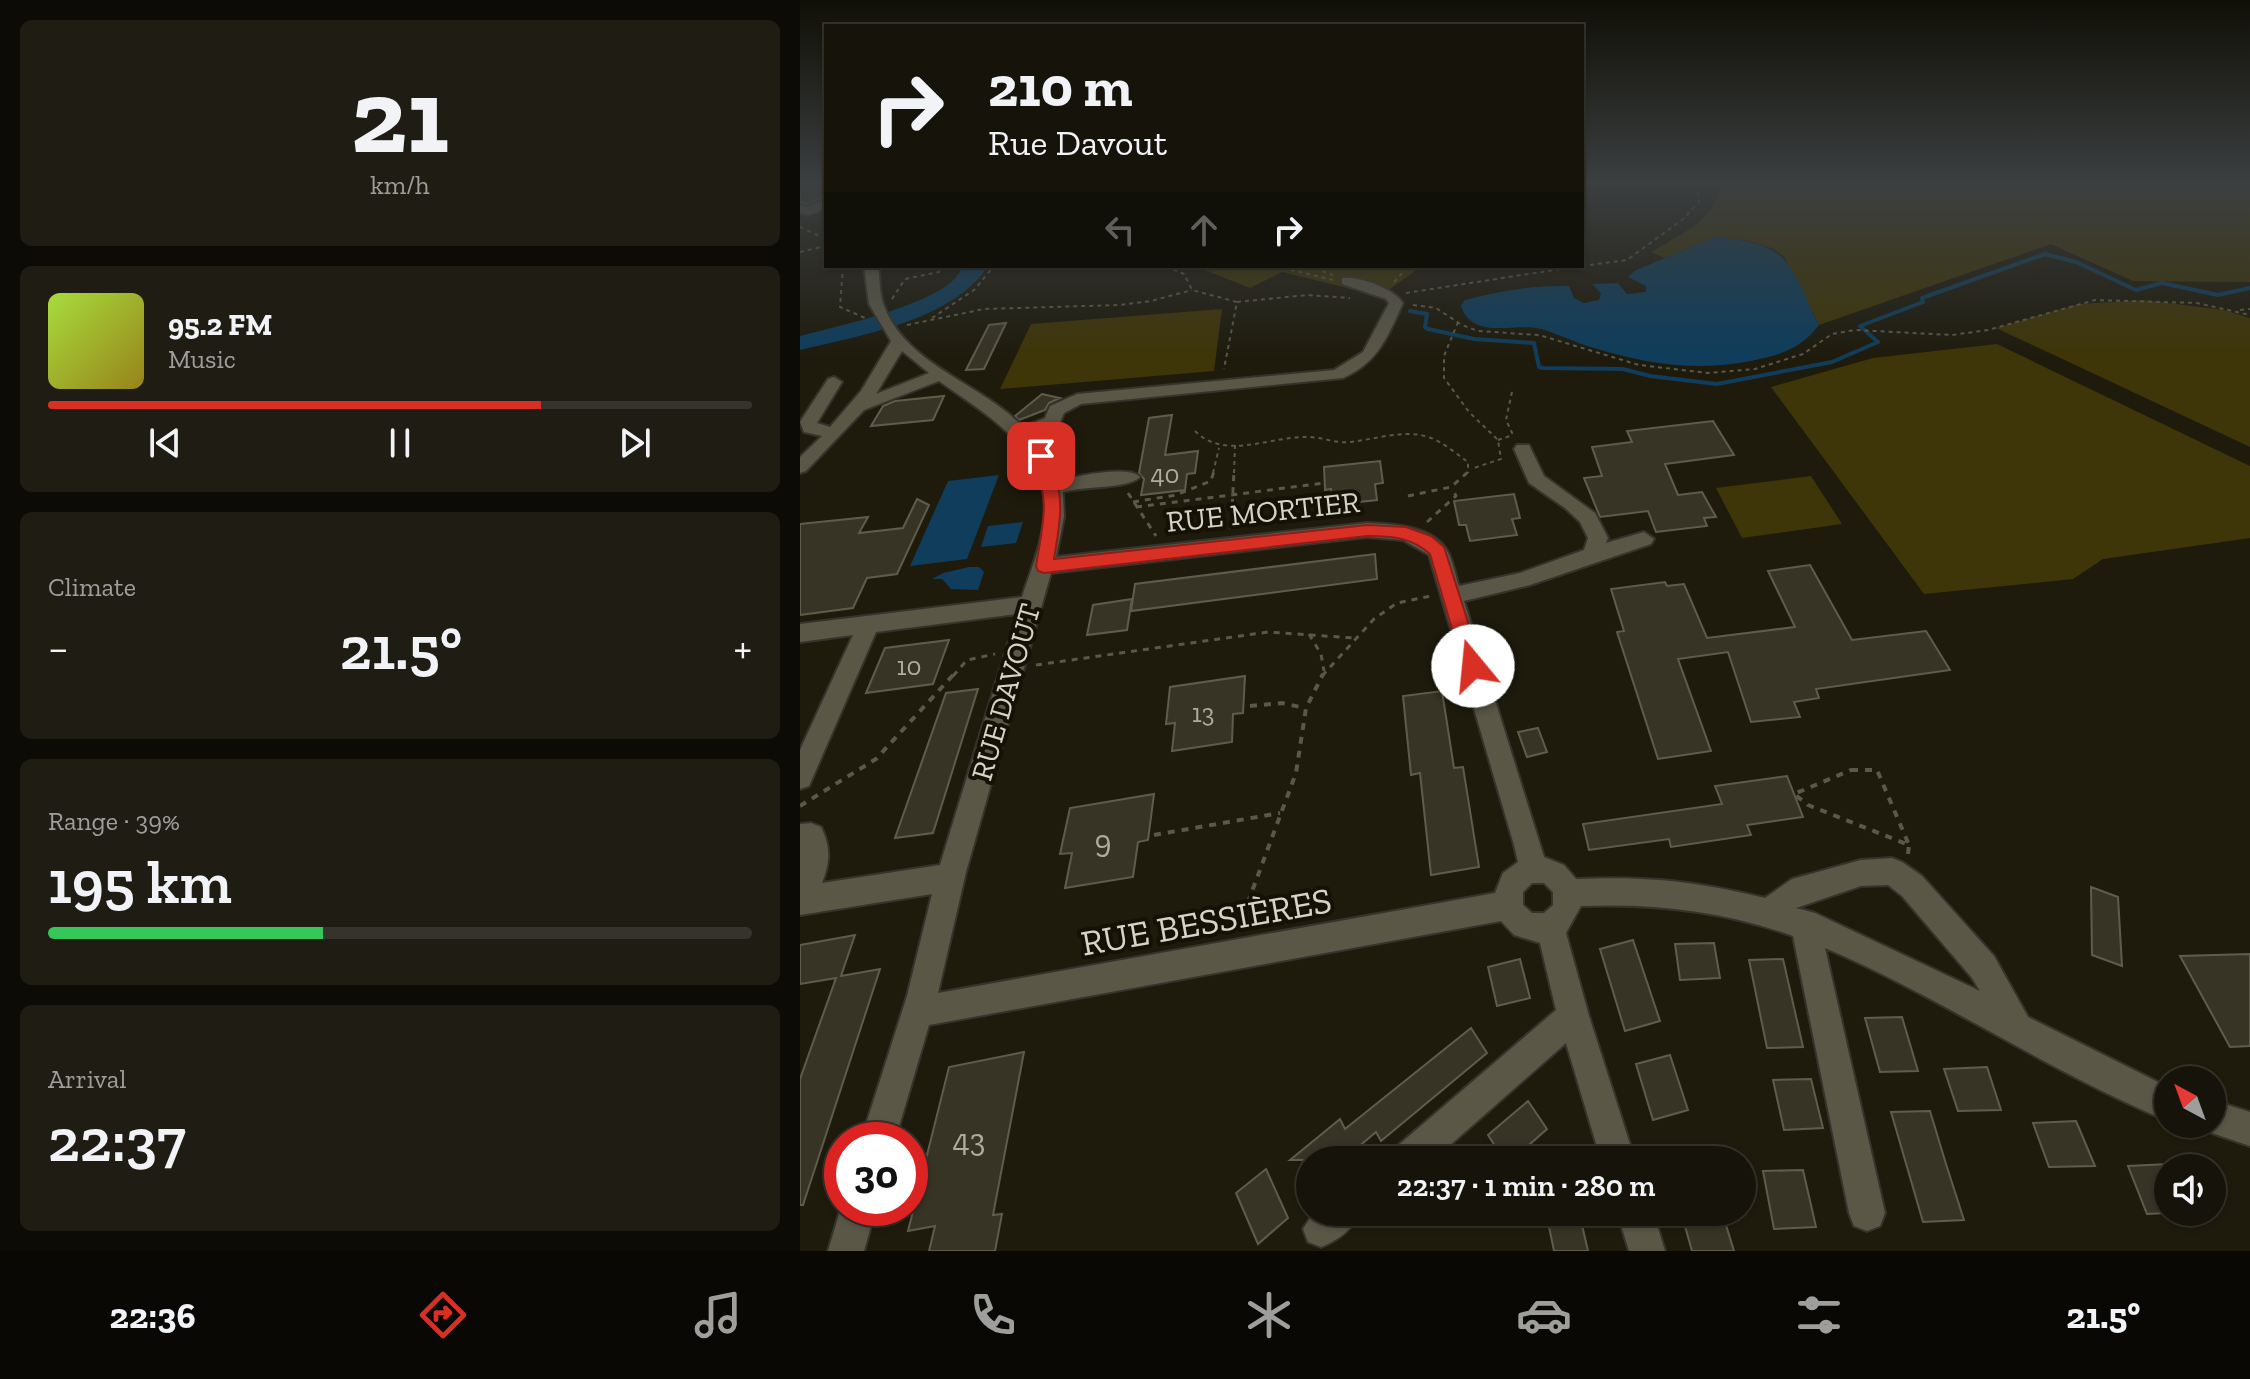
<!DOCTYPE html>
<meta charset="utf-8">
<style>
body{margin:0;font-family:"Zilla Slab",serif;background:#1f1d13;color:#f1f3f6;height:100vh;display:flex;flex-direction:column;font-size:30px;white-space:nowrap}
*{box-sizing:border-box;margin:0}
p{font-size:26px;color:#9e9e9c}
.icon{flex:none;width:44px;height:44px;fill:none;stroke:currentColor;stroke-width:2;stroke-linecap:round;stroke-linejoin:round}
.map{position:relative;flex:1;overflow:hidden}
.sheet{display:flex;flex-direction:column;gap:20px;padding:20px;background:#0c0b06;width:800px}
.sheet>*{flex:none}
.top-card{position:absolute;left:24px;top:24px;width:760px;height:244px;border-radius:0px;box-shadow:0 2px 6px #0004,0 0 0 2px #35332b;background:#16140a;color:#f1f3f6;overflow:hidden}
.needle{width:52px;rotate:319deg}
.buttons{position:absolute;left:1354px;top:1066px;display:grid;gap:16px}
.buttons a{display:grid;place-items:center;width:72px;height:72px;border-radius:50%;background:#16140a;box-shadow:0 2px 6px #0004,0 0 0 2px #35332b;font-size:40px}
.speed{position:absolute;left:24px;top:1122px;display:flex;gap:16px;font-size:40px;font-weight:700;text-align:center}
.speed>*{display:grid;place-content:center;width:104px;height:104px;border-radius:50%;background:#16140a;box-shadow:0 2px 6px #0004,0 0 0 2px #35332b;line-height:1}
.speed .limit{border:12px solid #d22;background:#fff;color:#111}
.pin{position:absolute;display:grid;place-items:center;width:68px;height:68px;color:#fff;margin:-34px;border-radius:16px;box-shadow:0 4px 12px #0006}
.me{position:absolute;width:88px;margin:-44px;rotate:343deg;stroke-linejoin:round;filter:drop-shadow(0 0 6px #0008)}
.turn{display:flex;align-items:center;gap:28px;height:168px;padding:0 32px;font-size:36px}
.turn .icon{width:104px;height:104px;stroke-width:2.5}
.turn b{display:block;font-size:56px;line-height:68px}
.lanes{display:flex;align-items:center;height:76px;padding:0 32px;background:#0003;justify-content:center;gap:40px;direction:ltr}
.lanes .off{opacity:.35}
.big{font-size:60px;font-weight:600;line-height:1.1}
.sheet .tile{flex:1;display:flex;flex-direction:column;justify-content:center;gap:12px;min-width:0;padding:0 28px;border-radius:12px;background:#1f1d13}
.sheet .dial{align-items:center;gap:0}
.dial b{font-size:104px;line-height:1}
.song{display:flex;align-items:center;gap:24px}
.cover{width:96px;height:96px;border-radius:12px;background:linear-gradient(135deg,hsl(80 70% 55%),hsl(50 70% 35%))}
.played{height:8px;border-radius:4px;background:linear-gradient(90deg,#d93025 70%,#35332b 70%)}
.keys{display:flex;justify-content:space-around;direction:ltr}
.heat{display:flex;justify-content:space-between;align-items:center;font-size:44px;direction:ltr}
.charge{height:12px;border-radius:6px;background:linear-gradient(90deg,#34c759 39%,#35332b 0)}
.trip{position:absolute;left:496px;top:1146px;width:460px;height:80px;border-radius:40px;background:#16140a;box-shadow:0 2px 6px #0004,0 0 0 2px #35332b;font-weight:600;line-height:80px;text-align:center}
.menu{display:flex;height:128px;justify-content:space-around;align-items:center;background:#090804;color:#9e9e9c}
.menu .icon{width:56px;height:56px}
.menu .current{color:#d93025}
.menu b{font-size:36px;color:#f1f3f6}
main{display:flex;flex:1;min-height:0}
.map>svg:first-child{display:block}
.green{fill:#3e3508}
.water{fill:#0f3d5b}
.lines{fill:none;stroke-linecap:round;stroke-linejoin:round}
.stream{stroke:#0f3d5b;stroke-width:4}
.river{fill:#0f3d5b;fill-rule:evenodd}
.building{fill:#373425;stroke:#5f5c4c;stroke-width:2}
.minor-casing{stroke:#35332c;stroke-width:4}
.path-far2{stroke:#5a584b;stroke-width:2;stroke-dasharray:4 4;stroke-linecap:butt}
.path-far1{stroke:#5a584b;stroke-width:3;stroke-dasharray:6 6;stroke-linecap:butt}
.path{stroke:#5a584b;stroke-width:4;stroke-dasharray:7 7;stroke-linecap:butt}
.minor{fill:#5a5747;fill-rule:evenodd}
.route{fill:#d93025;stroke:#8d1f18;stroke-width:2}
.labels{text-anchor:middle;stroke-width:8;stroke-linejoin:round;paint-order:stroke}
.number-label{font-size:26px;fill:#aeaba1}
.street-label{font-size:30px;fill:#d5d3ca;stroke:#151205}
.near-number-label{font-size:32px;fill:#aeaba1}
.near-street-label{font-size:36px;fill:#d5d3ca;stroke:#151205}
</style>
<main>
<section class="sheet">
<div class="tile dial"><b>21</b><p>km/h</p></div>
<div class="tile">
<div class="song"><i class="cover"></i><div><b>95.2 FM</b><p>Music</p></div></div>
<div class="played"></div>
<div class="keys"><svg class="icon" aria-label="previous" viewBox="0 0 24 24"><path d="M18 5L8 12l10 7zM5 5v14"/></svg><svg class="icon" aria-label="pause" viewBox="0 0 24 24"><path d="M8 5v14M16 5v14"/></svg><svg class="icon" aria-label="next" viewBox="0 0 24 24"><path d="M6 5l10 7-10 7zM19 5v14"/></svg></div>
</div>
<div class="tile"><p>Climate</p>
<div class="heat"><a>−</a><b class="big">21.5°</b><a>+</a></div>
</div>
<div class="tile"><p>Range · 39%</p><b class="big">195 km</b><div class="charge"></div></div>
<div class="tile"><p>Arrival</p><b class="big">22:37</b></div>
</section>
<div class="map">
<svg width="1450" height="1251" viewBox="0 0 1450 1251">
<rect width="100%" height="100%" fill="#1e1b0d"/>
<path class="green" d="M918,181h532v101l-117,-1 -82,-37 -232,81 -34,-67 -11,-9 -25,-8 -33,-4 -51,21 -14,-6c26,-16 72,-34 67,-71z
M395,266h227l-42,30 -98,-24 -32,16z
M1344,300l80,10 26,8v129l-254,-119 83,-24z
M422,309l-8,62 -214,18 31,-65z
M1197,344l253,122v72l-147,21 -30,20 -149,15 -153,-207 102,-29z
M1011,476l31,48 -100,14 -26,-50z"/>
<path class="water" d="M916,237c78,8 70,23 103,88 -18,24 -39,30 -68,36 -56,11 -103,3 -157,-13 -18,-5 -35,-14 -53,-19 -28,-7 -68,12 -80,-23l4,-6c34,-9 69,-15 104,-14l5,12 10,5 15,-3 2,-7 -9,-9 26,-1 9,11 19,-2v-6l-18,-9 6,-6z
M199,475l-32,84 -57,7 38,-85z
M223,522l-7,21 -35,4 7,-21z
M169,567h10l5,5 -6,18 -27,-1 -9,-10h-10l11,-6z"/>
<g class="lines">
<path class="stream" d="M610,311l17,3 -2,13 3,2 46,10 60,4 5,24 4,1 80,1 27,7 67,8 115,-22 46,-20 -18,-16 63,-24 -1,-4 123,-44 31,8 60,28 26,-7 56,12 32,-7"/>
<path class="river" d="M162,266h22l1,4c-36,51 -127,66 -185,80v-14c33,-9 155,-34 162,-70z"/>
</g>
<path class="building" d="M0,181h26v15l-19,8 -7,-2z
M206,323l-22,46 -18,1 23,-45z
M242,394l18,4 -11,5 -4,7 -26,10 -4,-4z
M144,396l-11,24 -62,6 12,-20 12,-5z
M372,415l-7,40 33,-4 -3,22 -8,1 -2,16 -44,5 3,-16 -5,-6 10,-55z
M913,421l21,34 -69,9 13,31 24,-3 14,25 -12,1 3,8 -51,6 -8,-21 -48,6 -16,-39 18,-2 -10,-29 40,-5 -5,-11z
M580,461l3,22 -8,1 2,16 -45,5 -1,-16 -6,1 -1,-23z
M714,494l6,24 -8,1 5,16 -47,6 -4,-16h-7l-5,-24z
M117,499l12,6 -32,69 -30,4 -14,30 -53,7v-91l68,-7 -9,16 44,-5z
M575,554l2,25 -246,32 4,-27z
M1010,565l42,75 74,-9 24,39 -134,19 3,9 -25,4 6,15 -49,5 -23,-70 -50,7 33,92 -53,8 -41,-127 7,-1 -13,-42 54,-7 2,4 17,-2 23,54 88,-11 -27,-56z
M332,599l-5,31 -40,5 6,-30z
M149,640l-16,44 -67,9 19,-45z
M445,676l-2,37 -10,1 -1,28 -60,9 3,-28 -9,1 4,-37z
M178,689l-45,144 -38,5 51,-145z
M642,691l12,77 9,-1 16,100 -48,8 -11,-102 -9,2 -8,-79z
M738,728l9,24 -20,5 -9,-25z
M987,776l16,41 -56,8 4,10 -80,12 -2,-8 -80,11 -6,-26 139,-20 -7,-18z
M354,794l-6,46 -10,2 -5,35 -68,11 7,-35 -12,1 10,-46z
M1291,887l27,10 4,69 -30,-11z
M55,935l-14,41 39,-7 -77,236h-3v-126l36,-101 -36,6v-39z
M833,940l27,81 -35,10 -25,-82z
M914,943l6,35 -40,2 -5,-36z
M1450,954v92l-20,1 -50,-91z
M720,959l10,39 -33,8 -9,-39z
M983,959l20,88 -36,1 -18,-88z
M1102,1017l16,54 -38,1 -15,-54z
M671,1028l16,25 -106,88 -5,-9 -33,28h-53l50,-41 5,10z
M224,1052l-31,163 9,-1 -7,37h-66l6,-25 -27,5 41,-164z
M870,1055l18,55 -35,10 -17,-56z
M1187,1067l14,43 -43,1 -14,-42z
M1011,1079l12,49 -39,2 -11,-50z
M728,1101l19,28 -35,31h-8l-16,-25z
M1130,1111l16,53 18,56 -41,2 -32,-110z
M1276,1121l19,45 -46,1 -16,-44z
M1368,1164v49l-21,1 -19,-48z
M466,1169l22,49 -30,26 -22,-51z
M1003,1170l13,57 -42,2 -11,-58z
M746,1212h33l9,39h-34z
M881,1212h41l12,39h-42z"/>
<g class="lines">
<defs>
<path id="minor" d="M26,199v9l-18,7 -8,-2v-8l7,2z
M64,266h14c2,12 1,26 5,37 21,62 99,80 140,124l22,-9 5,-12 27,-12 257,-24 29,-18 26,-49 -3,-4 -44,-15v-6c18,-2 51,10 61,25 -15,33 -25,60 -60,75l-262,26 -17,9 -5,12 -28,11 15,18 13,27c16,-5 71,-16 81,-4 -11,12 -58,9 -77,15l1,25 -8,40 311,-34c25,1 64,3 79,26 7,10 9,26 13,37l61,-13 64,-23 4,-12 -8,-16 -15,-14 -36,-25 -15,-34 3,-4h12l15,31 51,37 13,25 -2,5 38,-11 10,7 -3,5 -121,41 -66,16 80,256 20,8 12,14c71,-3 119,2 189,19l27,-19 69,-19 31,-2 10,4 20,14 72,80 34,61 140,70v34c-119,-49 -225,-123 -343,-173l60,265 -5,13 -13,5 -13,-5 -5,-13 -56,-277c-69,-25 -138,-33 -212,-30l-15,27 23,83 46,144h-34l-35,-117 -133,117h-43l5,-12 161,-138 -16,-67 -26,-8 -13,-14 -572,104 -34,115h-34l46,-144 25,-102 -132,21v-91l11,-1 10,4c10,20 9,35 1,56l118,-18 77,-251 -141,18 -67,154 -9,3v-39l53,-115 -53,7v-18l222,-27c8,-25 19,-50 22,-77 9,-69 -58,-105 -105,-139l-75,29 -58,61 -6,2v-16l22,-21 -18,-4 -4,-10 28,-43 6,-2 8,5 -25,41 13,4 31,-36 30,-50 -22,-37zM102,351l27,22 -53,21zM567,537l36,3 26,15 85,290 4,17 -15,11 -8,20 -557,100 28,-121 85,-299zM732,883h12l9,9v13l-9,8h-12l-9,-8v-13zM1088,885l14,11 70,82 8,13 -165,-78 -19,-5 65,-22z
M1412,1100l38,12v34l-50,-17 -2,-5h14z
M42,1204v4h34l-12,43h-36z
M514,1212h46c-8,18 -21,28 -39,35l-13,-5 -5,-13z
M817,1212h36l12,39h-36z"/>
</defs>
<use href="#minor" class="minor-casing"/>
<path class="path-far2" d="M1422,181l28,7
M0,227l26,12
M0,252l25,-6
M43,266l-3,41 25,11
M366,266l18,8 8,16 45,12 -13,67
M475,266l58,14
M507,266l26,9
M782,266l45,-6 55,-40 17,-18 -2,-21
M594,282l15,-16
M606,293l174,-27
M92,299l13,-20 34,-7 2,-6
M437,302l70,-7 43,3
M613,305l23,3 26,17 16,6 61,4 100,30 69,8 47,-4 48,-15 29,-20 23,-4 97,5 36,-5 107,-30 102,3 53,12
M1440,310l10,-1
M132,318l42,-28 20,-24
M658,322l-14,34v22l25,34 29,28 3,19 -30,10
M107,325l77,-16 135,-4 32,-4 41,-11
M712,392l-6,28 8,17
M395,431c30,30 75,5 113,6 14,0 29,7 43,5 24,-3 51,-12 74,-6 16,4 30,17 43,26v11
M698,440l15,-5
M413,473l6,-25
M434,473l1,-28"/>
<path class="path-far1" d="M328,493l28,43
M608,496l43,-9 18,-16
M333,502l43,-7 35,-14 3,-10
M336,507l189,-24
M627,522l29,-26 -4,-8
M431,529l3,-58
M509,634l12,20 3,17
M236,665l232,-33 86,6
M153,676l14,-16 28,-6
M522,676l52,-57 23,-16 34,-7"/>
<path class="path" d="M450,706l32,-3 23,5
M1051,770h26l32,75 -101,-40 -14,-11z
M0,806l76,-47 78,-85
M354,835l126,-22
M1108,854l1,-9
M438,929l58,-156 10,-65 17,-34"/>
<use href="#minor" class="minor"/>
</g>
<linearGradient id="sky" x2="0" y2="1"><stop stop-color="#100f07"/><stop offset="0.51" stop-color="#3b3f40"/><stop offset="1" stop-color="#3b3f40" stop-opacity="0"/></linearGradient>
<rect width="1450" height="357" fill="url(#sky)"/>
<path class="route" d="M241,451c9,3 10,11 13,20 11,31 5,57 0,88l313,-34 39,2 25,9 13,11 38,119 -2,5h-14l-3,-5 -33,-112c-19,-17 -38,-18 -63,-18l-323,37 -6,-2 -2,-5c8,-49 14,-61 -3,-110z"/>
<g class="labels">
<g class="number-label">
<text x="365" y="483">40</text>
<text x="109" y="675">10</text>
<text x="403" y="722">13</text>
</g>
<g class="street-label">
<text transform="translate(463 512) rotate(-6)" y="10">RUE MORTIER</text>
<text transform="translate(206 692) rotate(-74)" y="10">RUE DAVOUT</text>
</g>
<g class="near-number-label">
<text x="303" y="852">9</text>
<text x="169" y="1151">43</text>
</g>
<g class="near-street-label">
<text transform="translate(406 921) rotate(-10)" y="13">RUE BESSIÈRES</text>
</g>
</g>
</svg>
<div class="buttons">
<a><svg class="needle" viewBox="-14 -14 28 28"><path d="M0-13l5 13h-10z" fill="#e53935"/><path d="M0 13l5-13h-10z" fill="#9e9e9c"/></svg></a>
<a><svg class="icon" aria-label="sound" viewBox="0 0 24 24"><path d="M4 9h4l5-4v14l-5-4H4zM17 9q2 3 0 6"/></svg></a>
</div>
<div class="speed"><div class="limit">30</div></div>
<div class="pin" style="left:241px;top:456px;background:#d93025"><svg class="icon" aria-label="arrive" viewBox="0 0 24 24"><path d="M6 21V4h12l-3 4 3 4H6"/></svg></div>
<svg class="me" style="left:673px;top:666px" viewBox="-20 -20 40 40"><circle r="19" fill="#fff"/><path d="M0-13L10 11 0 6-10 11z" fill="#d93025"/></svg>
<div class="trip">22:37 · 1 min · 280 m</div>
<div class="top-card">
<div class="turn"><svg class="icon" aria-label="right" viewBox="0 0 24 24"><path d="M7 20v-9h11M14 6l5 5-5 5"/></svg><div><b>210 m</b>Rue Davout</div></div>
<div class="lanes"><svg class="icon off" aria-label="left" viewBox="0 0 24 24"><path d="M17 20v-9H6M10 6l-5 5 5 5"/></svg><svg class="icon off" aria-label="ahead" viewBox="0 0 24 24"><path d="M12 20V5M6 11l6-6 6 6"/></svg><svg class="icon" aria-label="right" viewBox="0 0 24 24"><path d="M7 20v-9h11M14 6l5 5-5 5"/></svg></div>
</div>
</div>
</main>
<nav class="menu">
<b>22:36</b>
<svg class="icon current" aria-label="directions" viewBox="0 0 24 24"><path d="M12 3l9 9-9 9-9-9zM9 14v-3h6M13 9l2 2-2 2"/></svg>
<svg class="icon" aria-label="music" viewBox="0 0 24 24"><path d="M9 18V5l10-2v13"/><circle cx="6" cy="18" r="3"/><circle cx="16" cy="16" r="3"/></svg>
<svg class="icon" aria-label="phone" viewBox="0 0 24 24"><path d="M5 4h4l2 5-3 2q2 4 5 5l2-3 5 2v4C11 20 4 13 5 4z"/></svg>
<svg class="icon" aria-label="climate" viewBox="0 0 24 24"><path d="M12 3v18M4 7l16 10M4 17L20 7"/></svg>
<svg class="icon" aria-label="car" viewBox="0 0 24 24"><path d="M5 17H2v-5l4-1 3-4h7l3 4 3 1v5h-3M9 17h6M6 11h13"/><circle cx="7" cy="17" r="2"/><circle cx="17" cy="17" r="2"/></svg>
<svg class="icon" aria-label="filters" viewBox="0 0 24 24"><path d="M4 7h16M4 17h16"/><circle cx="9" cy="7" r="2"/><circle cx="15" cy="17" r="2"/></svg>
<b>21.5°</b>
</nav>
